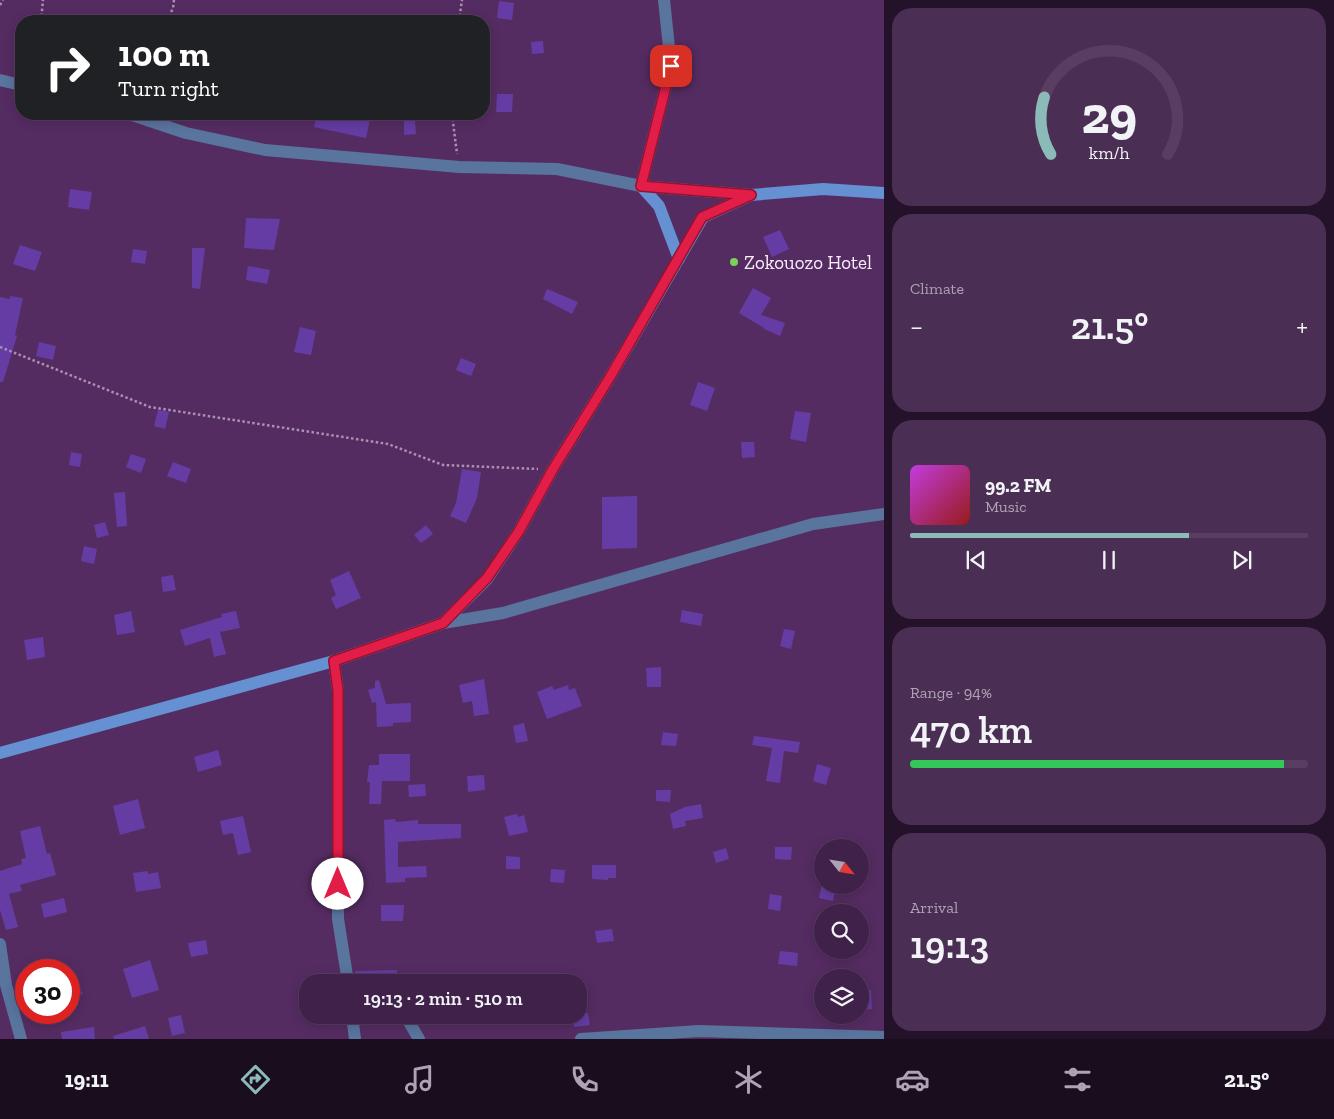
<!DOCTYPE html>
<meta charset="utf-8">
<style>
body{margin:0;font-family:"Zilla Slab",serif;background:#4b2e54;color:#f1f3f6;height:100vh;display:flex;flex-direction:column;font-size:19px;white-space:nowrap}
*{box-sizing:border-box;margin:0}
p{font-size:16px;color:#aea3b5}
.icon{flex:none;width:28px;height:28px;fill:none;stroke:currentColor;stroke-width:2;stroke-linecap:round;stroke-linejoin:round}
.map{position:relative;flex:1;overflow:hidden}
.drawer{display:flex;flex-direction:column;gap:8px;padding:8px;background:#231229;width:450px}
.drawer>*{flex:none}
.banner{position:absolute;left:15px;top:15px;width:475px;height:105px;border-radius:20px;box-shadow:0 2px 12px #0003,0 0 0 1px #593e62;background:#202124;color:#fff;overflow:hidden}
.needle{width:32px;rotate:120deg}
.fabs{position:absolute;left:814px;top:839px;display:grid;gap:10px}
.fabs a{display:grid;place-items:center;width:55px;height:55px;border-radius:50%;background:#40214a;box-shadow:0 2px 12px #0003,0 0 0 1px #593e62;font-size:25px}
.speed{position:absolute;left:15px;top:959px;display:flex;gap:10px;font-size:25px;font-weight:700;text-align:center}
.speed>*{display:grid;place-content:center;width:65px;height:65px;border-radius:50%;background:#40214a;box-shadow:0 2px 12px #0003,0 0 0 1px #593e62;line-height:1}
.speed .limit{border:8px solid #d22;background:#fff;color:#111}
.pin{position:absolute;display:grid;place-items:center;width:42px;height:42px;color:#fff;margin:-21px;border-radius:10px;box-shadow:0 2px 8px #0006}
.me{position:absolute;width:55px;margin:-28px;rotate:0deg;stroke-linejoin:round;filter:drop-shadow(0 0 4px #0008)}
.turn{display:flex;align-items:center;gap:18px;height:105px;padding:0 20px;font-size:22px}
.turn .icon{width:65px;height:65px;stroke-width:2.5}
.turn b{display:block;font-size:35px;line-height:42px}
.big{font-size:38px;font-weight:600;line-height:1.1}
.drawer .tile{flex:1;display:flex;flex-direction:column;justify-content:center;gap:8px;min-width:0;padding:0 18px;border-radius:20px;background:#4b2e54}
.drawer .dial{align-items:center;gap:0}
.dial svg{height:130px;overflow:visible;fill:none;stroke:#593e62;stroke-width:7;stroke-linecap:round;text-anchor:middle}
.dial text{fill:#f1f3f6;stroke:none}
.song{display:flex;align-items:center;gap:15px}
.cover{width:60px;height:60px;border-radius:8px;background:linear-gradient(135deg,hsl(290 70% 55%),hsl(0 70% 35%))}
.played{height:5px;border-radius:2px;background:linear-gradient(90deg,#8bbbb9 70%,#593e62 70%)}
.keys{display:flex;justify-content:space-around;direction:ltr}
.heat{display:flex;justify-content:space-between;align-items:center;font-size:28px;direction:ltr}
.charge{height:8px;border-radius:4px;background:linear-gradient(90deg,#34c759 94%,#593e62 0)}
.trip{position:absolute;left:299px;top:974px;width:288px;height:50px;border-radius:20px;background:#40214a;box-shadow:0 2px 12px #0003,0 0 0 1px #593e62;font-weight:600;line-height:50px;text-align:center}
.menu{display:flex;height:80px;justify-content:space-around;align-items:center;background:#1a0d1e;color:#aea3b5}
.menu .icon{width:35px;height:35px}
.menu .current{color:#8bbbb9}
.menu b{font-size:22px;color:#f1f3f6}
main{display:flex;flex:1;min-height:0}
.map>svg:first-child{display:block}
.building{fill:#653ca3}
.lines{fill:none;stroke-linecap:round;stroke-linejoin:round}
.path{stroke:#aa91b2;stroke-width:2.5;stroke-dasharray:2.5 2.5;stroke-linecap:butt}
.minor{stroke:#59759e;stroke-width:12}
.tertiary{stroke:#59759e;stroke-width:12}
.secondary{stroke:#6591d2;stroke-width:12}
.route-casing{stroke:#92132f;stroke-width:12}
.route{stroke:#e11d48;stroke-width:9}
.poi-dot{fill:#79d157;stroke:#552c62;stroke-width:2}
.labels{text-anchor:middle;stroke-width:5;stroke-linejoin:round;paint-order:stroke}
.poi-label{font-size:19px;fill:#f9effc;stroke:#552c62;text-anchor:start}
</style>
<main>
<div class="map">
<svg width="884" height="1039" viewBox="0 0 884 1039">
<rect width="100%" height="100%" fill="#552c62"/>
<path class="building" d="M499,1l15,2 -2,17 -15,-2z
M543,41l1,12 -12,1 -1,-12z
M497,94h16l-1,18h-16z
M317,114h26l27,5 -4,19 -52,-11z
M404,121h11l1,13 -12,1z
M70,189l22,3 -3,18 -21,-3z
M246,218l34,1 -6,31 -30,-2z
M780,230l9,19 -17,8 -9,-20z
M20,245l22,7 -7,19 -22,-7z
M192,248h13l-5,41 -8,-1z
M133,249l14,2 -2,13 -14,-2z
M248,266l22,4 -3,14 -21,-4z
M753,288l18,10 -10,17 24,8 -5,13 -16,-7v-1l-25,-15z
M547,289l31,13 -6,12 -29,-15z
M10,296l13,2 -8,37 2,1 -14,46h-3v-85l10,2z
M300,327l16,4 -5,24 -17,-3z
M39,342l17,4 -3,14 -17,-4z
M461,358l15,6 -5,12 -15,-6z
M698,382l17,6 -8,23 -17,-6z
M158,410l11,2 -4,17 -11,-3z
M795,411l16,2 -5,29 -16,-3z
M741,442h13l1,15 -13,1z
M71,452l11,2 -2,13 -11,-2z
M131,454l15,5 -5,14 -15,-6z
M173,462l18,7 -5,14 -19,-7z
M462,469l19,3 -4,26 -11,25 -16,-7 6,-13z
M125,492l2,34 -10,1 -3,-34z
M637,496v52l-35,1v-52z
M105,522l4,13 -12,3 -3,-13z
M426,525l7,9 -12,9 -7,-8z
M84,546l13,3 -3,15 -13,-3z
M349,571l12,27 -25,11 -5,-11 5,-3 -6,-15z
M173,575l3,15 -13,2 -2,-15z
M682,610l21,4 -2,12 -21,-4z
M131,611l4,21 -18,3 -3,-20z
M236,611l4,17 -20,4 6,22 -12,3 -4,-19 -25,8 -5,-16 42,-13 -1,-3z
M784,629l11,2 -4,18 -11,-3z
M43,637l2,20 -18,3 -3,-20z
M661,667v20h-14l-1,-19z
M484,679l5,35 -15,2 -2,-15 -9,2 -4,-18z
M379,680l7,24 25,-1v19l-18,1v3l-16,1 -1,-25 -4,1 -4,-13 7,-2v-7z
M568,685l1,5 6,-2 7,18 -35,13 -10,-27 15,-6 2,4z
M524,723l4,18 -12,2 -3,-17z
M663,732l15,2 -2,12 -15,-1z
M754,736l46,6 -2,11 -14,-2 -4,32 -14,-2 6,-33 -20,-3z
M218,750l4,15 -24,7 -4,-15z
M379,754h31v27h-28l-1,23h-12l1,-22h-3l2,-17h10z
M817,764l14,4 -5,17 -13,-4z
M484,775l1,15 -17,2 -1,-16z
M425,784l1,12 -17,1 -1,-12z
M656,790h15l-1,12 -14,-1z
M138,799l7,29 -25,7 -7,-29z
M701,804l2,14 -18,3 1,5 -13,3 -3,-15 15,-7z
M517,814l1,3 6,-2 4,17 -19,4 -5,-19z
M243,816l8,36 -13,3 -5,-22 -10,2 -3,-14z
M395,819l1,3 22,-2v4h43v14l-63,4v25l28,-1 1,11 -22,1v4l-19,1 -2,-63z
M40,826l7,28 3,-1 6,22 -36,10 2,6 -13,3 9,33 -12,3 -6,-20v-39l22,-7 -1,-5 5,-1 -6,-27z
M775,847h17l-1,13 -16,-1z
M726,848l3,11 -13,4 -3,-11z
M506,856l14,1v12h-14z
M592,865h24v13h-8v2l-16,-1z
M551,869l14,1 -1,13 -14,-1z
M148,871v3l10,-2 3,16 -25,4 -3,-19z
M822,884v1l14,1 -3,15 -14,-3z
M770,894l12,2 -2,15 -12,-2z
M64,898l3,14 -23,6 -3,-14z
M381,905h23l-1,16h-22z
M612,929l2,12 -17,2 -2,-12z
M206,940l2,14 -17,3 -3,-14z
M780,951l18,2 -1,13 -19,-2z
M150,960l9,30 -27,8 -9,-29z
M69,965l14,29 -14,7z
M397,970v12h-41l-1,-11z
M871,990l1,19 -12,1v-19z
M588,1013l2,12 -16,2 -2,-12z
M181,1015l4,18 -13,3 -4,-18z
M145,1026l4,13h-35l-1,-3z
M94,1027l1,12h-33l-1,-7z"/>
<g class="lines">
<path class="path" d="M0,5l3,-5
M41,21l2,-21
M167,21l6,-13 1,-8
M459,21l3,-21
M452,114l5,40
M0,347l150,60 238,37 55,21 95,4"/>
<path class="minor" d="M641,186l30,-120 -7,-66
M443,623l60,-10 310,-89 71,-10
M334,661l4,29v229l10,63
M0,944l6,41 15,54
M352,1015l3,24
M405,1015l14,24
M581,1039l118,-8 185,6"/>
<path class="tertiary" d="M0,80l21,5
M129,114l57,19 79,17 194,17 98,2 84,17 110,9"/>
<path class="secondary" d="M641,186l18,20 20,53
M0,753l334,-92 109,-38 44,-44 32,-48 34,-62 57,-92 93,-160 48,-22 72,-6 61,4"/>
</g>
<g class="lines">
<defs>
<path id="route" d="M338,884v-194l-4,-29 109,-38 44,-45 32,-47 34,-62 57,-92 92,-160 49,-22 -110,-9 30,-120"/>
</defs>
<use href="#route" class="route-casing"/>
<use href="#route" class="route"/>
</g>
<circle class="poi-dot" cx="734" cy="262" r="5"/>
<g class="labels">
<g class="poi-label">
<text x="744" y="269">Zokouozo Hotel</text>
</g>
</g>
</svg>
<div class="fabs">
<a><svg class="needle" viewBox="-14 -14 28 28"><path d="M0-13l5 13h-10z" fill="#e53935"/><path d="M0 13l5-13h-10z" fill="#aea3b5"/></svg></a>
<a><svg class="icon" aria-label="search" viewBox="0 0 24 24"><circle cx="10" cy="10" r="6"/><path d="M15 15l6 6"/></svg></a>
<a><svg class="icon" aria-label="layers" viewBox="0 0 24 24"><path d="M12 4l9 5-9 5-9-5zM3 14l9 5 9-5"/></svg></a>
</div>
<div class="speed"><div class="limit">30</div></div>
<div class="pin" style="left:671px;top:66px;background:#d93025"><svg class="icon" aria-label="arrive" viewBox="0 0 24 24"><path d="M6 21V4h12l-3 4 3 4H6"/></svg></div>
<svg class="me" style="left:338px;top:884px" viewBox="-20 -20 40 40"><circle r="19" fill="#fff"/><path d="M0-13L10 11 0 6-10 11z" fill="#e11d48"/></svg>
<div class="trip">19:13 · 2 min · 510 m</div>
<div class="banner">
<div class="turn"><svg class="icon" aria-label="right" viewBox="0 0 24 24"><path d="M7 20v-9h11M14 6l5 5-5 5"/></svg><div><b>100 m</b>Turn right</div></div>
</div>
</div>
<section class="drawer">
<div class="tile dial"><svg viewBox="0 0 100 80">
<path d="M14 69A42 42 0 1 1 86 69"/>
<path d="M14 69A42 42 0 0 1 10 34" stroke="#8bbbb9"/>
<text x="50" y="56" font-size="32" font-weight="700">29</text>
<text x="50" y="72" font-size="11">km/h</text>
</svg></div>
<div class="tile"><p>Climate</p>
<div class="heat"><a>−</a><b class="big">21.5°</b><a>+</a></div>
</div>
<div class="tile">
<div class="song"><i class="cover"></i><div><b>99.2 FM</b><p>Music</p></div></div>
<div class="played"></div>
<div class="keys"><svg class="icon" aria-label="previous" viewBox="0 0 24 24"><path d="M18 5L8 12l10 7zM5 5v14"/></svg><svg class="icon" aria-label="pause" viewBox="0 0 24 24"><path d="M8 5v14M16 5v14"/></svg><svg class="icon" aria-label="next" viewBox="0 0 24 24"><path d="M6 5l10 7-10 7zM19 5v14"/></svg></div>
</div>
<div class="tile"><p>Range · 94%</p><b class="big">470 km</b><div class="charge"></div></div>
<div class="tile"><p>Arrival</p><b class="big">19:13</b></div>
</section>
</main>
<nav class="menu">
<b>19:11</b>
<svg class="icon current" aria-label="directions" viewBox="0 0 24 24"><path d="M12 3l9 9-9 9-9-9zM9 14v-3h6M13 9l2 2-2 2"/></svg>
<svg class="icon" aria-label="music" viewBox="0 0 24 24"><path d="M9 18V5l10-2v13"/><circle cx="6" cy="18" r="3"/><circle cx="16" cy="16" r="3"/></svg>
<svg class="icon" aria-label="phone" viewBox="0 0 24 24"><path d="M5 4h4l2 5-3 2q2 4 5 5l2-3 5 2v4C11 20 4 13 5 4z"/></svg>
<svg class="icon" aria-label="climate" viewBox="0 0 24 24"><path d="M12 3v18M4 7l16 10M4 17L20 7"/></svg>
<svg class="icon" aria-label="car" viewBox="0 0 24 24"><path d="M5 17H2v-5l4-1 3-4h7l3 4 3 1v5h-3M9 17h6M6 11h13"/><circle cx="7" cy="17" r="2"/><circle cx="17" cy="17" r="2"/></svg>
<svg class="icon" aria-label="filters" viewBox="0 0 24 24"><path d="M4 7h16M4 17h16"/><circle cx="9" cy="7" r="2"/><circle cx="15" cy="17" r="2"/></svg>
<b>21.5°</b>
</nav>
